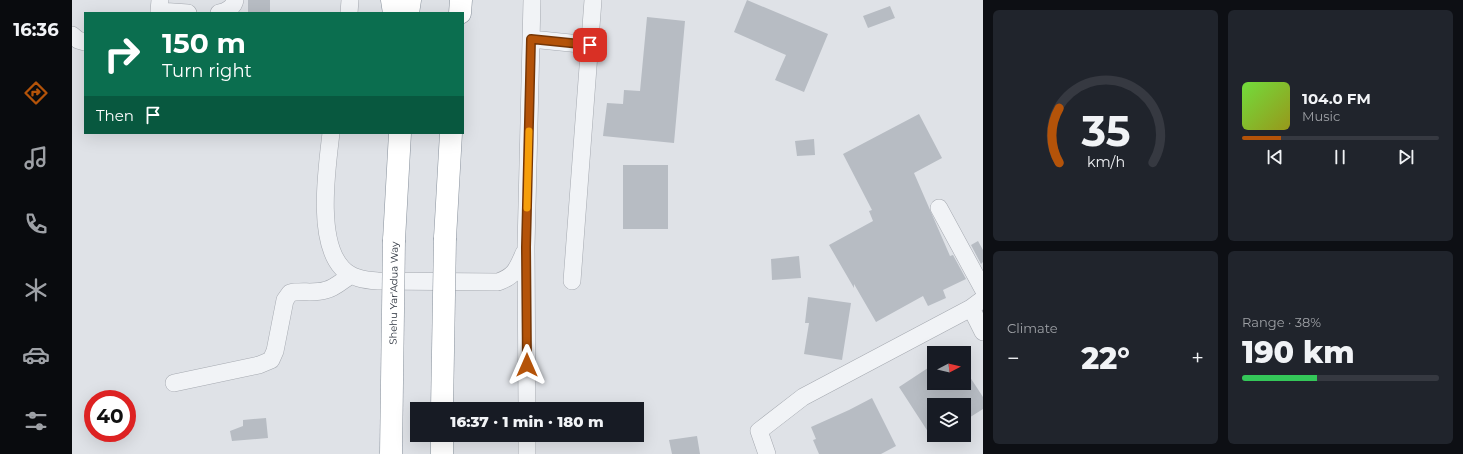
<!DOCTYPE html>
<meta charset="utf-8">
<style>
body{margin:0;font-family:Montserrat,sans-serif;background:#20242c;color:#f1f3f6;height:100vh;display:flex;flex-direction:column;font-size:15px;white-space:nowrap}
*{box-sizing:border-box;margin:0}
p{font-size:13px;color:#9ea1a6}
.icon{flex:none;width:22px;height:22px;fill:none;stroke:currentColor;stroke-width:2;stroke-linecap:round;stroke-linejoin:round}
.map{position:relative;flex:1;overflow:hidden}
.side{display:flex;flex-direction:column;gap:10px;padding:10px;background:#0d0f14;width:480px}
.side>*{flex:none}
.hud{position:absolute;left:12px;top:12px;width:380px;height:122px;border-radius:0px;box-shadow:0 4px 16px #0002;background:#0b6e4f;color:#fff;overflow:hidden}
.needle{width:26px;rotate:83deg}
.fabs{position:absolute;left:855px;top:346px;display:grid;gap:8px}
.fabs a{display:grid;place-items:center;width:44px;height:44px;border-radius:0px;background:#171b24;box-shadow:0 4px 16px #0002;font-size:20px}
.speed{position:absolute;left:12px;top:390px;display:flex;gap:8px;font-size:20px;font-weight:700;text-align:center}
.speed>*{display:grid;place-content:center;width:52px;height:52px;border-radius:50%;background:#171b24;box-shadow:0 4px 16px #0002;line-height:1}
.speed .limit{border:6px solid #d22;background:#fff;color:#111}
.pin{position:absolute;display:grid;place-items:center;width:34px;height:34px;color:#fff;margin:-17px;border-radius:8px;box-shadow:0 2px 6px #0006}
.me{position:absolute;width:44px;margin:-22px;rotate:0deg;stroke-linejoin:round;filter:drop-shadow(0 0 3px #0008)}
.turn{display:flex;align-items:center;gap:14px;height:84px;padding:0 12px;font-size:18px}
.turn .icon{width:52px;height:52px;stroke-width:2.5}
.turn b{display:block;font-size:28px;line-height:34px}
.then{display:flex;align-items:center;height:38px;padding:0 12px;background:#0003;gap:8px;font-size:15px}
.big{font-size:30px;font-weight:800;line-height:1.1}
.side .tile{flex:1;display:flex;flex-direction:column;justify-content:center;gap:6px;min-width:0;padding:0 14px;border-radius:6px;background:#20242c}
.side .dial{align-items:center;gap:0}
.dial svg{height:104px;overflow:visible;fill:none;stroke:#363941;stroke-width:7;stroke-linecap:round;text-anchor:middle}
.dial text{fill:#f1f3f6;stroke:none}
.song{display:flex;align-items:center;gap:12px}
.cover{width:48px;height:48px;border-radius:6px;background:linear-gradient(135deg,hsl(100 70% 55%),hsl(60 70% 35%))}
.played{height:4px;border-radius:2px;background:linear-gradient(90deg,#b45309 20%,#363941 20%)}
.keys{display:flex;justify-content:space-around;direction:ltr}
.heat{display:flex;justify-content:space-between;align-items:center;font-size:22px;direction:ltr}
.charge{height:6px;border-radius:3px;background:linear-gradient(90deg,#34c759 38%,#363941 0)}
.side .tiles{flex:1;display:grid;gap:10px;grid-template-columns:repeat(2,1fr)}
.trip{position:absolute;left:338px;top:402px;width:234px;height:40px;border-radius:0px;background:#171b24;box-shadow:0 4px 16px #0002;font-weight:800;line-height:40px;text-align:center}
main{display:flex;flex:1;min-height:0}
.tab-bar{display:flex;flex-direction:column;width:72px;justify-content:space-around;align-items:center;background:#090b0e;color:#9ea1a6}
.tab-bar .icon{width:28px;height:28px}
.tab-bar .selected{color:#b45309}
.tab-bar b{font-size:18px;color:#f1f3f6}
.map>svg:first-child{display:block}
.building{fill:#b7bcc3}
.lines{fill:none;stroke-linecap:round;stroke-linejoin:round}
.minor-casing{stroke:#a5a9b0;stroke-width:18}
.highway-casing{stroke:#88919c;stroke-width:23}
.minor{stroke:#f1f3f6;stroke-width:17}
.highway{stroke:#fff;stroke-width:22}
.highway-bridge-casing{stroke:#88919c;stroke-width:23;stroke-linecap:butt}
.highway-bridge{stroke:#fff;stroke-width:22}
.route-casing{stroke:#753606;stroke-width:10}
.route{stroke:#b45309;stroke-width:7}
.slow{stroke:#f59e0b;stroke-width:7}
.labels{text-anchor:middle;stroke-width:3;stroke-linejoin:round;paint-order:stroke}
.street-label{font-size:10px;fill:#2a313c;stroke:#eef1f5}
</style>
<main>
<nav class="tab-bar">
<b>16:36</b>
<svg class="icon selected" aria-label="directions" viewBox="0 0 24 24"><path d="M12 3l9 9-9 9-9-9zM9 14v-3h6M13 9l2 2-2 2"/></svg>
<svg class="icon" aria-label="music" viewBox="0 0 24 24"><path d="M9 18V5l10-2v13"/><circle cx="6" cy="18" r="3"/><circle cx="16" cy="16" r="3"/></svg>
<svg class="icon" aria-label="phone" viewBox="0 0 24 24"><path d="M5 4h4l2 5-3 2q2 4 5 5l2-3 5 2v4C11 20 4 13 5 4z"/></svg>
<svg class="icon" aria-label="climate" viewBox="0 0 24 24"><path d="M12 3v18M4 7l16 10M4 17L20 7"/></svg>
<svg class="icon" aria-label="car" viewBox="0 0 24 24"><path d="M5 17H2v-5l4-1 3-4h7l3 4 3 1v5h-3M9 17h6M6 11h13"/><circle cx="7" cy="17" r="2"/><circle cx="17" cy="17" r="2"/></svg>
<svg class="icon" aria-label="filters" viewBox="0 0 24 24"><path d="M4 7h16M4 17h16"/><circle cx="9" cy="7" r="2"/><circle cx="15" cy="17" r="2"/></svg>
</nav>
<div class="map">
<svg width="911" height="454" viewBox="0 0 911 454">
<rect width="100%" height="100%" fill="#dfe2e7"/>
<path class="building" d="M176,0h22v13h-22z
M675,0l81,34 -24,58 -29,-12 11,-25 -52,-23z
M818,6l5,12 -27,10 -5,-12z
M575,17l38,4 -11,122 -71,-7 4,-33 16,1 1,-14 16,1z
M847,114l23,44 -28,15 36,83 3,-1 13,24 -23,11 3,8 -18,8 -5,-10 -47,26 -22,-38v4l-25,-43 44,-24 -4,-10 3,-1 -29,-56z
M742,139l1,16 -18,1 -2,-15z
M551,165h45v64h-45z
M906,241l5,9v12l-2,2 -10,-19z
M727,256l2,22 -29,2 -1,-21z
M736,297l43,6 -9,57 -38,-6 5,-31h-4z
M862,364v19h30v-15l19,29v12l-19,12v-16h-30v36l-35,-54z
M800,398l24,48 -15,8h-62l-6,-14 3,-1 -5,-12 38,-17z
M194,418l2,20 -36,3 -2,-10 13,-5v-6z
M625,436l3,18h-28l-3,-14z"/>
<g class="lines">
<defs>
<path id="minor" d="M88,0l-1,11 29,2
M147,13c7,-1 15,-6 16,-13
M277,13l1,-13
M0,35l6,5 7,2
M459,39l59,6
M259,133c-4,35 -15,107 11,135 9,10 22,12 36,13l120,1c17,-6 19,-13 26,-29
M867,208l44,81
M500,281l21,-281
M899,308l12,24
M102,383l85,-18 12,-5 4,-9 10,-51 5,-7c11,-3 24,1 36,-3 9,-2 17,-10 25,-15
M455,409l-1,-162 6,-247
M455,435v19
M695,454l-8,-23 44,-34 168,-89 12,-9"/>
<path id="highway" d="M320,0l2,13
M336,13l2,-13
M388,13l1,-13
M373,238l6,-105
M322,240l6,-107
M370,435v19"/>
</defs>
<use href="#minor" class="minor-casing"/>
<use href="#highway" class="highway-casing"/>
<use href="#minor" class="minor"/>
<use href="#highway" class="highway"/>
<defs>
<g id="highway-bridge">
<path d="M370,409l3,-171"/>
<path id="s1" d="M319,454l3,-214"/>
</g>
</defs>
<use href="#highway-bridge" class="highway-bridge-casing"/>
<use href="#highway-bridge" class="highway-bridge"/>
</g>
<g class="lines">
<defs>
<path id="route" d="M455,365l-1,-118 5,-208 59,6"/>
</defs>
<use href="#route" class="route-casing"/>
<use href="#route" class="route"/>
<path class="slow" d="M455,208l2,-77"/>
</g>
<g class="labels">
<g class="street-label">
<text dy="4" stroke="none"><textPath href="#s1" startOffset="161">Shehu Yar'Adua Way</textPath></text>
</g>
</g>
</svg>
<div class="fabs">
<a><svg class="needle" viewBox="-14 -14 28 28"><path d="M0-13l5 13h-10z" fill="#e53935"/><path d="M0 13l5-13h-10z" fill="#9ea1a6"/></svg></a>
<a><svg class="icon" aria-label="layers" viewBox="0 0 24 24"><path d="M12 4l9 5-9 5-9-5zM3 14l9 5 9-5"/></svg></a>
</div>
<div class="speed"><div class="limit">40</div></div>
<div class="pin" style="left:518px;top:45px;background:#d93025"><svg class="icon" aria-label="arrive" viewBox="0 0 24 24"><path d="M6 21V4h12l-3 4 3 4H6"/></svg></div>
<svg class="me" style="left:455px;top:365px" viewBox="-20 -20 40 40"><path d="M0-17L14 15 0 8-14 15z" fill="#b45309" stroke="#fff" stroke-width="4"/></svg>
<div class="trip">16:37 · 1 min · 180 m</div>
<div class="hud">
<div class="turn"><svg class="icon" aria-label="right" viewBox="0 0 24 24"><path d="M7 20v-9h11M14 6l5 5-5 5"/></svg><div><b>150 m</b>Turn right</div></div>
<div class="then">Then<svg class="icon" aria-label="arrive" viewBox="0 0 24 24"><path d="M6 21V4h12l-3 4 3 4H6"/></svg></div>
</div>
</div>
<section class="side">
<div class="tiles">
<div class="tile dial"><svg viewBox="0 0 100 80">
<path d="M14 69A42 42 0 1 1 86 69"/>
<path d="M14 69A42 42 0 0 1 14 27" stroke="#b45309"/>
<text x="50" y="56" font-size="32" font-weight="700">35</text>
<text x="50" y="72" font-size="11">km/h</text>
</svg></div>
<div class="tile">
<div class="song"><i class="cover"></i><div><b>104.0 FM</b><p>Music</p></div></div>
<div class="played"></div>
<div class="keys"><svg class="icon" aria-label="previous" viewBox="0 0 24 24"><path d="M18 5L8 12l10 7zM5 5v14"/></svg><svg class="icon" aria-label="pause" viewBox="0 0 24 24"><path d="M8 5v14M16 5v14"/></svg><svg class="icon" aria-label="next" viewBox="0 0 24 24"><path d="M6 5l10 7-10 7zM19 5v14"/></svg></div>
</div>
<div class="tile"><p>Climate</p>
<div class="heat"><a>−</a><b class="big">22°</b><a>+</a></div>
</div>
<div class="tile"><p>Range · 38%</p><b class="big">190 km</b><div class="charge"></div></div>
</div>
</section>
</main>
